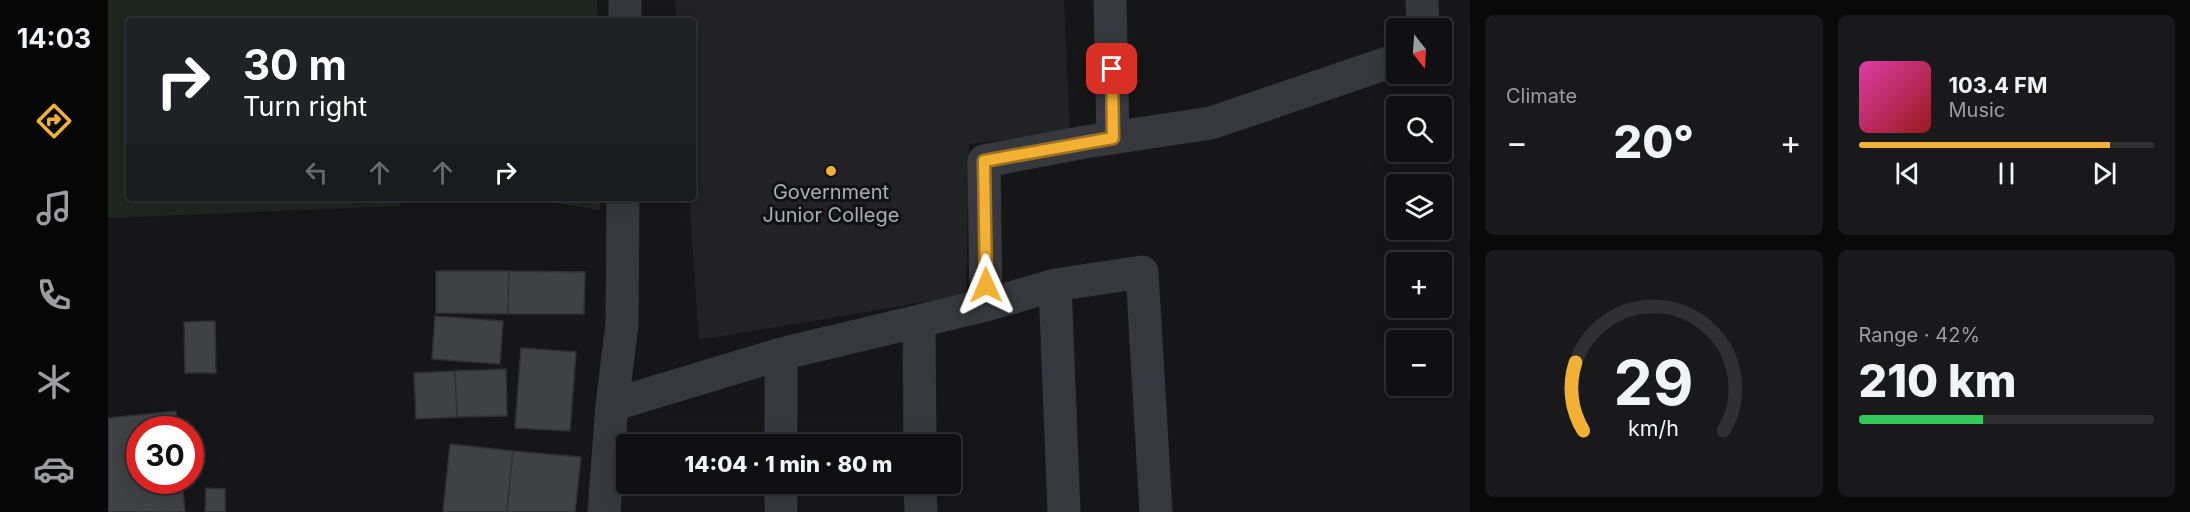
<!DOCTYPE html>
<meta charset="utf-8">
<style>
body{margin:0;font-family:Inter,sans-serif;background:#19191b;color:#f1f3f6;height:100vh;display:flex;flex-direction:column;font-size:22px;white-space:nowrap}
*{box-sizing:border-box;margin:0}
p{font-size:20px;color:#9c9d9f}
.icon{flex:none;width:33px;height:33px;fill:none;stroke:currentColor;stroke-width:2;stroke-linecap:round;stroke-linejoin:round}
.map{position:relative;flex:1;overflow:hidden}
.sheet{display:flex;flex-direction:column;gap:15px;padding:15px;background:#09090a;width:720px}
.sheet>*{flex:none}
.top-card{position:absolute;left:18px;top:18px;width:570px;height:183px;border-radius:6px;box-shadow:0 3px 15px #0003,0 0 0 2px #303032;background:#202124;color:#fff;overflow:hidden}
.needle{width:39px;rotate:163deg}
.fabs{position:absolute;left:1278px;top:18px;display:grid;gap:12px}
.fabs a{display:grid;place-items:center;width:66px;height:66px;border-radius:6px;background:#101012;box-shadow:0 3px 15px #0003,0 0 0 2px #303032;font-size:30px}
.speed{position:absolute;left:18px;top:416px;display:flex;gap:12px;font-size:30px;font-weight:700;text-align:center}
.speed>*{display:grid;place-content:center;width:78px;height:78px;border-radius:50%;background:#101012;box-shadow:0 3px 15px #0003,0 0 0 2px #303032;line-height:1}
.speed .limit{border:9px solid #d22;background:#fff;color:#111}
.pin{position:absolute;display:grid;place-items:center;width:51px;height:51px;color:#fff;margin:-26px;border-radius:12px;box-shadow:0 3px 9px #0006}
.me{position:absolute;width:66px;margin:-33px;rotate:359deg;stroke-linejoin:round;filter:drop-shadow(0 0 4px #0008)}
.turn{display:flex;align-items:center;gap:21px;height:126px;padding:0 18px;font-size:27px}
.turn .icon{width:78px;height:78px;stroke-width:2.5}
.turn b{display:block;font-size:42px;line-height:51px}
.lanes{display:flex;align-items:center;height:57px;padding:0 18px;background:#0003;justify-content:center;gap:30px;direction:ltr}
.lanes .off{opacity:.35}
.big{font-size:45px;font-weight:800;line-height:1.1}
.sheet .card{flex:1;display:flex;flex-direction:column;justify-content:center;gap:9px;min-width:0;padding:0 21px;border-radius:9px;background:#19191b}
.sheet .dial{align-items:center;gap:0}
.dial svg{height:156px;overflow:visible;fill:none;stroke:#303032;stroke-width:7;stroke-linecap:round;text-anchor:middle}
.dial text{fill:#f1f3f6;stroke:none}
.song{display:flex;align-items:center;gap:18px}
.cover{width:72px;height:72px;border-radius:9px;background:linear-gradient(135deg,hsl(320 70% 55%),hsl(0 70% 35%))}
.played{height:6px;border-radius:3px;background:linear-gradient(90deg,#f2b134 85%,#303032 85%)}
.keys{display:flex;justify-content:space-around;direction:ltr}
.heat{display:flex;justify-content:space-between;align-items:center;font-size:33px;direction:ltr}
.charge{height:9px;border-radius:4px;background:linear-gradient(90deg,#34c759 42%,#303032 0)}
.sheet .tiles{flex:1;display:grid;gap:15px;grid-template-columns:repeat(2,1fr)}
.trip{position:absolute;left:508px;top:434px;width:345px;height:60px;border-radius:6px;background:#101012;box-shadow:0 3px 15px #0003,0 0 0 2px #303032;font-weight:800;line-height:60px;text-align:center}
main{display:flex;flex:1;min-height:0}
.menu{display:flex;flex-direction:column;width:108px;justify-content:space-around;align-items:center;background:#060607;color:#9c9d9f}
.menu .icon{width:42px;height:42px}
.menu .selected{color:#f2b134}
.menu b{font-size:27px;color:#f1f3f6}
.map>svg:first-child{display:block}
.built{fill:#222225}
.green{fill:#1e261f}
.building{fill:#404145;stroke:#303034;stroke-width:1.5}
.lines{fill:none;stroke-linecap:round;stroke-linejoin:round}
.minor{stroke:#37383d;stroke-width:33}
.route-casing{stroke:#9d7322;stroke-width:15}
.route{stroke:#f2b134;stroke-width:10}
.poi-dot{fill:#f2b134;stroke:#111113;stroke-width:2}
.labels{text-anchor:middle;stroke-width:6;stroke-linejoin:round;paint-order:stroke}
.poi-label{font-size:20px;fill:#a8adb8;stroke:#111113}
</style>
<main>
<nav class="menu">
<b>14:03</b>
<svg class="icon selected" aria-label="directions" viewBox="0 0 24 24"><path d="M12 3l9 9-9 9-9-9zM9 14v-3h6M13 9l2 2-2 2"/></svg>
<svg class="icon" aria-label="music" viewBox="0 0 24 24"><path d="M9 18V5l10-2v13"/><circle cx="6" cy="18" r="3"/><circle cx="16" cy="16" r="3"/></svg>
<svg class="icon" aria-label="phone" viewBox="0 0 24 24"><path d="M5 4h4l2 5-3 2q2 4 5 5l2-3 5 2v4C11 20 4 13 5 4z"/></svg>
<svg class="icon" aria-label="climate" viewBox="0 0 24 24"><path d="M12 3v18M4 7l16 10M4 17L20 7"/></svg>
<svg class="icon" aria-label="car" viewBox="0 0 24 24"><path d="M5 17H2v-5l4-1 3-4h7l3 4 3 1v5h-3M9 17h6M6 11h13"/><circle cx="7" cy="17" r="2"/><circle cx="17" cy="17" r="2"/></svg>
</nav>
<div class="map">
<svg width="1362" height="512" viewBox="0 0 1362 512">
<rect width="100%" height="100%" fill="#161618"/>
<path class="built" d="M567,0h389l6,132 -101,12 -3,151 -267,45 -10,-142h4v-177h-17z"/>
<path class="green" d="M0,0h489l1,21h-469v177h272l-1,8 -292,12z
M417,198h75v12z"/>
<path class="building" d="M328,271h73l-1,43 -72,-1z
M401,271l76,1 -1,42h-76z
M327,316l68,5 -3,43 -68,-5z
M107,321l1,52h-31l-1,-51z
M413,348l55,4 -6,79 -55,-3z
M398,369l1,47 -50,1 -2,-46z
M347,371l2,46 -41,2 -2,-46z
M68,411l2,18h-38v51h42l3,32h-77v-94z
M342,444l63,7 -6,61h-64z
M405,451l68,6 -6,55h-68z
M98,488l19,1v23h-20z"/>
<g class="lines">
<path class="minor" d="M1002,0l3,138
M1314,0l1,28
M517,21v-21
M947,285l87,-13 14,240
M878,305l69,-20 9,227
M811,322l1,122
M504,405l169,-51 205,-49 -2,-144 101,-19 126,-19 185,-63
M673,444v-90
M812,483l1,29
M496,512l8,-107 10,-81 1,-126
M673,512v-29"/>
</g>
<g class="lines">
<defs>
<path id="route" d="M878,285l-2,-124 129,-23 -1,-69"/>
</defs>
<use href="#route" class="route-casing"/>
<use href="#route" class="route"/>
</g>
<circle class="poi-dot" cx="723" cy="171" r="6"/>
<g class="labels">
<g class="poi-label">
<text x="723" y="199">Government<tspan x="723" dy="23">Junior College</tspan></text>
</g>
</g>
</svg>
<div class="fabs">
<a><svg class="needle" viewBox="-14 -14 28 28"><path d="M0-13l5 13h-10z" fill="#e53935"/><path d="M0 13l5-13h-10z" fill="#9c9d9f"/></svg></a>
<a><svg class="icon" aria-label="search" viewBox="0 0 24 24"><circle cx="10" cy="10" r="6"/><path d="M15 15l6 6"/></svg></a>
<a><svg class="icon" aria-label="layers" viewBox="0 0 24 24"><path d="M12 4l9 5-9 5-9-5zM3 14l9 5 9-5"/></svg></a>
<a>+</a>
<a>−</a>
</div>
<div class="speed"><div class="limit">30</div></div>
<div class="pin" style="left:1004px;top:69px;background:#d93025"><svg class="icon" aria-label="arrive" viewBox="0 0 24 24"><path d="M6 21V4h12l-3 4 3 4H6"/></svg></div>
<svg class="me" style="left:878px;top:285px" viewBox="-20 -20 40 40"><path d="M0-17L14 15 0 8-14 15z" fill="#f2b134" stroke="#fff" stroke-width="4"/></svg>
<div class="trip">14:04 · 1 min · 80 m</div>
<div class="top-card">
<div class="turn"><svg class="icon" aria-label="right" viewBox="0 0 24 24"><path d="M7 20v-9h11M14 6l5 5-5 5"/></svg><div><b>30 m</b>Turn right</div></div>
<div class="lanes"><svg class="icon off" aria-label="left" viewBox="0 0 24 24"><path d="M17 20v-9H6M10 6l-5 5 5 5"/></svg><svg class="icon off" aria-label="ahead" viewBox="0 0 24 24"><path d="M12 20V5M6 11l6-6 6 6"/></svg><svg class="icon off" aria-label="ahead" viewBox="0 0 24 24"><path d="M12 20V5M6 11l6-6 6 6"/></svg><svg class="icon" aria-label="right" viewBox="0 0 24 24"><path d="M7 20v-9h11M14 6l5 5-5 5"/></svg></div>
</div>
</div>
<section class="sheet">
<div class="tiles">
<div class="card"><p>Climate</p>
<div class="heat"><a>−</a><b class="big">20°</b><a>+</a></div>
</div>
<div class="card">
<div class="song"><i class="cover"></i><div><b>103.4 FM</b><p>Music</p></div></div>
<div class="played"></div>
<div class="keys"><svg class="icon" aria-label="previous" viewBox="0 0 24 24"><path d="M18 5L8 12l10 7zM5 5v14"/></svg><svg class="icon" aria-label="pause" viewBox="0 0 24 24"><path d="M8 5v14M16 5v14"/></svg><svg class="icon" aria-label="next" viewBox="0 0 24 24"><path d="M6 5l10 7-10 7zM19 5v14"/></svg></div>
</div>
<div class="card dial"><svg viewBox="0 0 100 80">
<path d="M14 69A42 42 0 1 1 86 69"/>
<path d="M14 69A42 42 0 0 1 10 34" stroke="#f2b134"/>
<text x="50" y="56" font-size="32" font-weight="700">29</text>
<text x="50" y="72" font-size="11">km/h</text>
</svg></div>
<div class="card"><p>Range · 42%</p><b class="big">210 km</b><div class="charge"></div></div>
</div>
</section>
</main>
